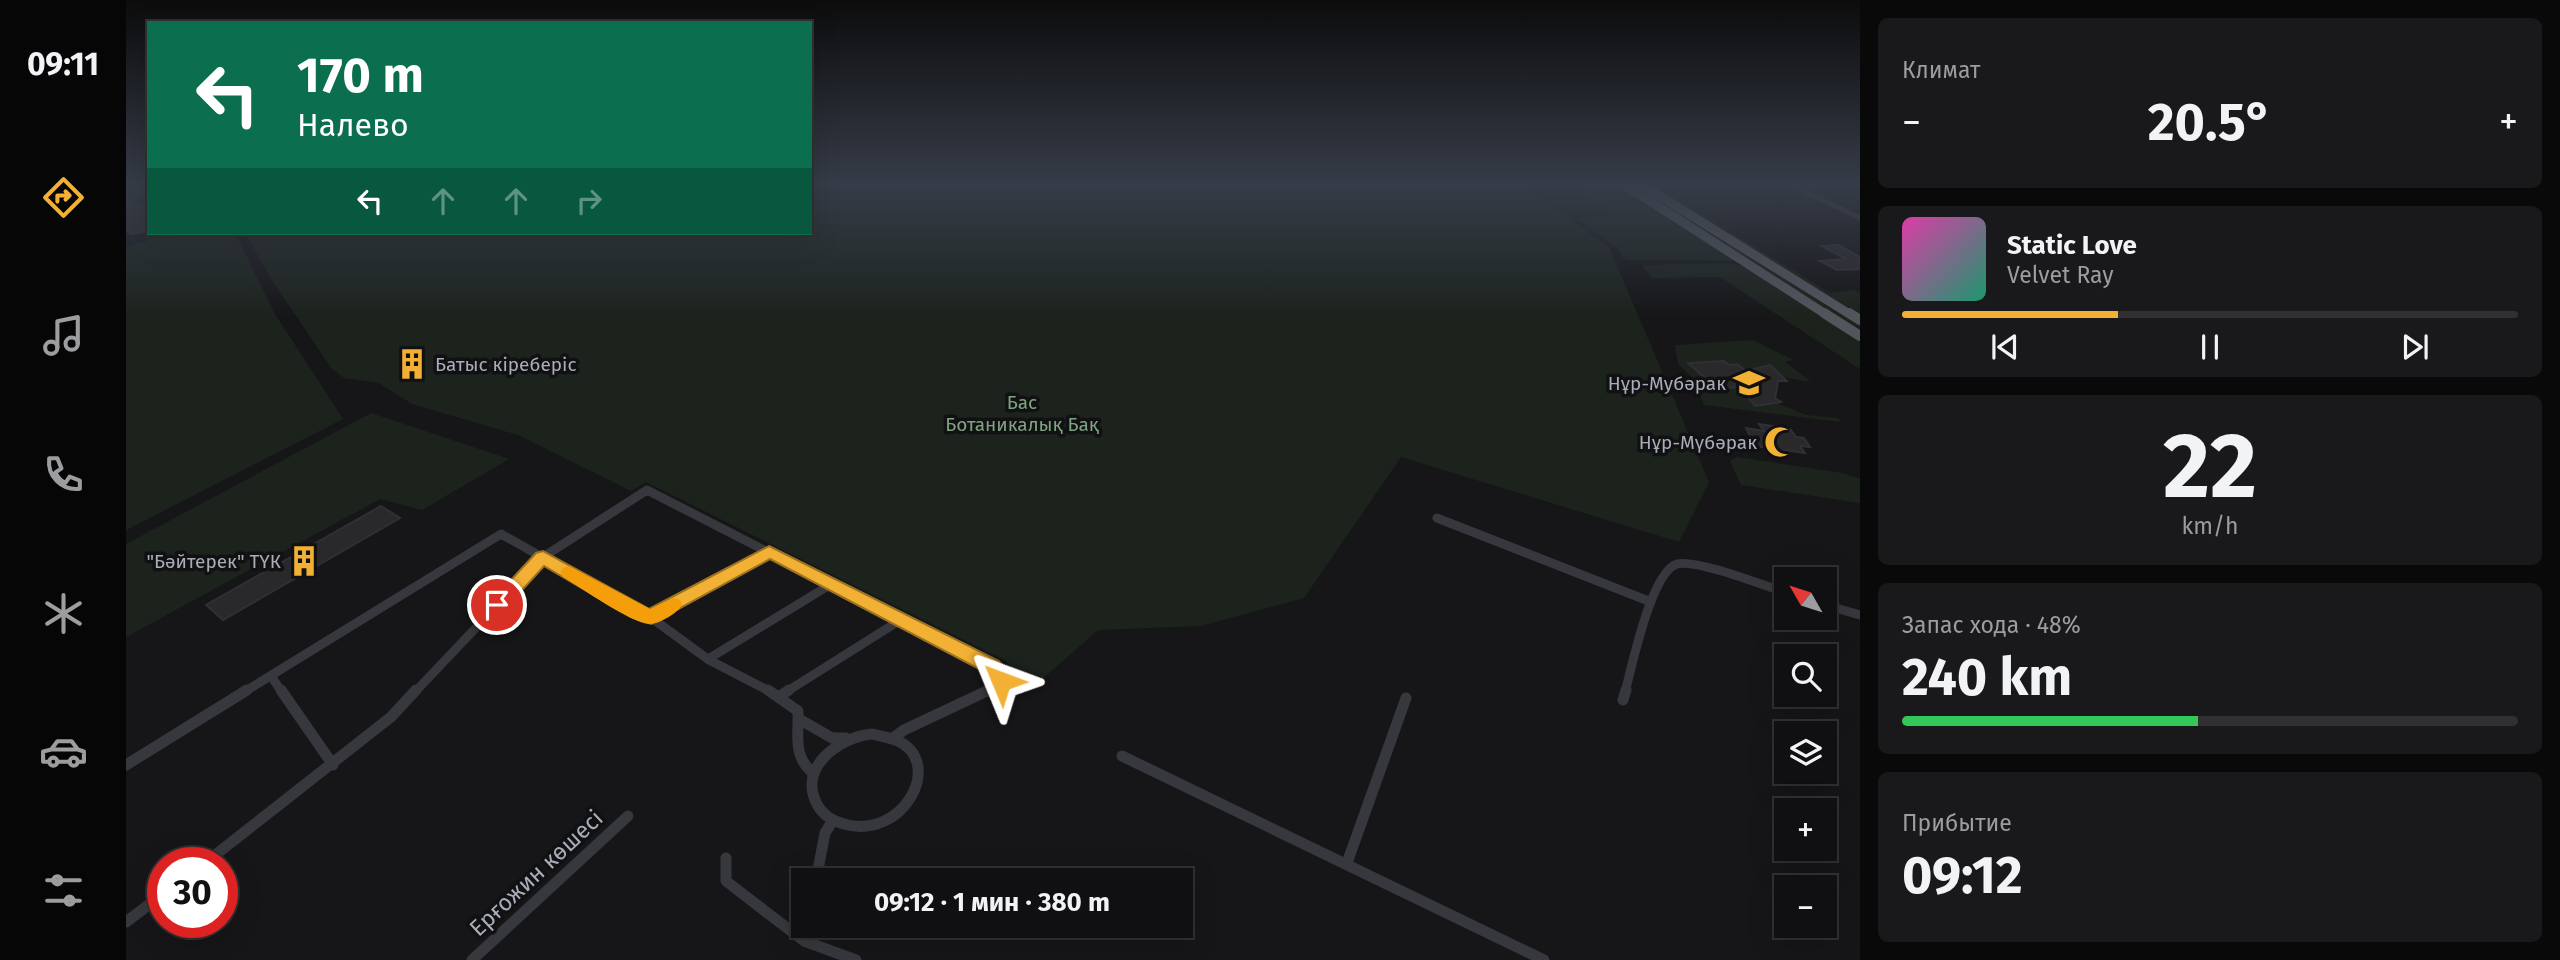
<!DOCTYPE html>
<html lang="ru">
<meta charset="utf-8">
<style>
body{margin:0;font-family:"Fira Sans",sans-serif;background:#19191b;color:#f1f3f6;height:100vh;display:flex;flex-direction:column;font-size:26px;white-space:nowrap}
*{box-sizing:border-box;margin:0}
p{font-size:23px;color:#9c9d9f}
.icon{flex:none;width:38px;height:38px;fill:none;stroke:currentColor;stroke-width:2;stroke-linecap:round;stroke-linejoin:round}
.map{position:relative;flex:1;overflow:hidden}
.sheet{display:flex;flex-direction:column;gap:18px;padding:18px;background:#09090a;width:700px}
.sheet>*{flex:none}
.guide{position:absolute;left:21px;top:21px;width:665px;height:214px;border-radius:0px;box-shadow:0 7px 28px #0002,0 0 0 2px #303032;background:#0b6e4f;color:#fff;overflow:hidden}
.needle{width:46px;rotate:309deg}
.fabs{position:absolute;left:1648px;top:567px;display:grid;gap:14px}
.fabs a{display:grid;place-items:center;width:63px;height:63px;border-radius:0px;background:#101012;box-shadow:0 7px 28px #0002,0 0 0 2px #303032;font-size:35px}
.speed{position:absolute;left:21px;top:847px;display:flex;gap:14px;font-size:35px;font-weight:700;text-align:center}
.speed>*{display:grid;place-content:center;width:91px;height:91px;border-radius:50%;background:#101012;box-shadow:0 7px 28px #0002,0 0 0 2px #303032;line-height:1}
.speed .limit{border:10px solid #d22;background:#fff;color:#111}
.pin{position:absolute;display:grid;place-items:center;width:60px;height:60px;color:#fff;margin:-30px;border:4px solid #fff;border-radius:50%;box-shadow:0 2px 7px #0007}
.me{position:absolute;width:77px;margin:-38px;rotate:314deg;stroke-linejoin:round;filter:drop-shadow(0 0 5px #0008)}
.turn{display:flex;align-items:center;gap:24px;height:147px;padding:0 35px;font-size:32px}
.turn .icon{width:91px;height:91px;stroke-width:2.5}
.turn b{display:block;font-size:49px;line-height:60px}
.lanes{display:flex;align-items:center;height:66px;padding:0 35px;background:#0003;justify-content:center;gap:35px;direction:ltr}
.lanes .off{opacity:.35}
.big{font-size:52px;font-weight:700;line-height:1.1}
.sheet .card{flex:1;display:flex;flex-direction:column;justify-content:center;gap:10px;min-width:0;padding:0 24px;border-radius:10px;background:#19191b}
.sheet .dial{align-items:center;gap:0}
.dial b{font-size:91px;line-height:1}
.song{display:flex;align-items:center;gap:21px}
.cover{width:84px;height:84px;border-radius:10px;background:linear-gradient(135deg,hsl(320 70% 55%),hsl(160 70% 35%))}
.played{height:7px;border-radius:4px;background:linear-gradient(90deg,#f2b134 35%,#303032 35%)}
.keys{display:flex;justify-content:space-around;direction:ltr}
.heat{display:flex;justify-content:space-between;align-items:center;font-size:38px;direction:ltr}
.charge{height:10px;border-radius:5px;background:linear-gradient(90deg,#34c759 48%,#303032 0)}
.trip{position:absolute;left:665px;top:868px;width:402px;height:70px;border-radius:0px;background:#101012;box-shadow:0 7px 28px #0002,0 0 0 2px #303032;font-weight:700;line-height:70px;text-align:center}
main{display:flex;flex:1;min-height:0}
.tab-bar{display:flex;flex-direction:column;width:126px;justify-content:space-around;align-items:center;background:#060607;color:#9c9d9f}
.tab-bar .icon{width:49px;height:49px}
.tab-bar .current{color:#f2b134}
.tab-bar b{font-size:32px;color:#f1f3f6}
.map>svg:first-child{display:block}
.green{fill:#1c231d}
.building{fill:#29292c;stroke:#303034;stroke-width:2}
.lines{fill:none;stroke-linecap:round;stroke-linejoin:round}
.minor-far2{stroke:#37383d;stroke-width:5}
.minor-far1{stroke:#37383d;stroke-width:9}
.minor{stroke:#37383d;stroke-width:11}
.primary-far1{stroke:#53555c;stroke-width:9}
.primary{stroke:#53555c;stroke-width:10}
.route{fill:#f2b134;stroke:#9d7322;stroke-width:2}
.slow{fill:#f59e0b}
.labels{text-anchor:middle;stroke-width:7;stroke-linejoin:round;paint-order:stroke}
.poi-label{font-size:19px;fill:#a8adb8;stroke:#111113;text-anchor:end}
.park-label{font-size:19px;fill:#7fa381;stroke:#111113}
.near-street-label{font-size:23px;fill:#a8adb8;stroke:#111113}
</style>
<main>
<nav class="tab-bar">
<b>09:11</b>
<svg class="icon current" aria-label="directions" viewBox="0 0 24 24"><path d="M12 3l9 9-9 9-9-9zM9 14v-3h6M13 9l2 2-2 2"/></svg>
<svg class="icon" aria-label="music" viewBox="0 0 24 24"><path d="M9 18V5l10-2v13"/><circle cx="6" cy="18" r="3"/><circle cx="16" cy="16" r="3"/></svg>
<svg class="icon" aria-label="phone" viewBox="0 0 24 24"><path d="M5 4h4l2 5-3 2q2 4 5 5l2-3 5 2v4C11 20 4 13 5 4z"/></svg>
<svg class="icon" aria-label="climate" viewBox="0 0 24 24"><path d="M12 3v18M4 7l16 10M4 17L20 7"/></svg>
<svg class="icon" aria-label="car" viewBox="0 0 24 24"><path d="M5 17H2v-5l4-1 3-4h7l3 4 3 1v5h-3M9 17h6M6 11h13"/><circle cx="7" cy="17" r="2"/><circle cx="17" cy="17" r="2"/></svg>
<svg class="icon" aria-label="filters" viewBox="0 0 24 24"><path d="M4 7h16M4 17h16"/><circle cx="9" cy="7" r="2"/><circle cx="15" cy="17" r="2"/></svg>
</nav>
<div class="map">
<svg width="1734" height="960" viewBox="0 0 1734 960">
<rect width="100%" height="100%" fill="#161618"/>
<path class="green" d="M684,183h710l89,64 100,235 -30,60 -278,-85 -97,141 -103,28 -103,4 -67,59 -25,-28 -360,-179 -15,9 -113,-56 -106,-31 -33,-21 -35,-5 -13,-10 -61,-91 -25,-44h565z
M1443,183h46l121,78 -107,-1 -6,-2 -4,-8 -42,-32 35,-2z
M1502,183h6l226,142v6z
M1518,183l18,7 168,103 24,-3 6,4v20l-9,-3z
M45,233h64l40,81 68,105 -217,111v-283z
M1602,263l15,3 117,74v29l-140,-92 -68,1 -10,-13z
M1627,340l40,20 -8,2 26,20 -28,-5 -13,-12 -24,6 -23,-10 -33,2 22,21 9,-1 7,5 12,-1 15,19 22,-3 29,12 32,3 3,4 -137,-17 -12,-28 -14,-13 -3,-19z
M245,413l138,46 -87,51 -42,-11 -254,138v-93z
M1611,457l105,16 18,6v24l-119,-18 -11,-24z"/>
<path class="building" d="M1,183h22v11l-18,6 18,9v22l-17,3 -6,-3v-39l9,-2z
M1712,245l22,12v12l-23,1 -17,-9 26,-2 -24,-13z
M1598,361l5,4 8,-1 9,7 24,-6 17,16h-9l-3,17 6,4 -26,4 -15,-19 -12,1 -7,-5 -9,1 -24,-21z
M1633,424l31,5 6,8 8,1 6,9 -10,-1 5,7 -50,-7 -9,-18 18,3z
M255,506l19,12 -177,102 -17,-15z"/>
<g class="lines">
<path class="minor-far2" d="M1662,183l72,35"/>
<path class="minor-far1" d="M1311,518l214,84
M1699,605l35,10
M525,617l118,-65
M582,659l125,-76
M145,676l11,16
M118,692l257,-158 156,88 52,38 62,32
M289,692l128,-135 104,-67 345,177 8,7 1,7 -16,11
M660,692l116,-73
M1499,692c7,-25 26,-120 52,-128 20,-5 88,22 110,29"/>
<path class="minor" d="M155,690l52,75
M642,690l30,21c1,25 -6,45 16,63
M654,696l9,-6
M1497,700l3,-10
M673,719l33,19h14
M746,734c8,2 18,4 26,7 47,22 5,100 -54,83 -11,-3 -20,-8 -26,-18 -22,-38 21,-69 54,-72z
M767,738l11,-8 85,-40
M996,756l422,204
M0,765l121,-75
M600,858v23l78,60 52,19
M79,863l186,-146 25,-27
M1221,863l59,-165
M690,880l9,-47 8,-13
M0,922l37,-28
M686,926v18
M346,960l156,-144"/>
<path class="primary-far1" d="M1496,183l205,132
M1513,183l212,132"/>
<path class="primary" d="M1698,313l36,23
M1723,313l11,7"/>
</g>
<linearGradient id="sky" x2="0" y2="1"><stop stop-color="#0c0c0d"/><stop offset="0.58" stop-color="#363c48"/><stop offset="1" stop-color="#363c48" stop-opacity="0"/></linearGradient>
<rect width="1734" height="318" fill="url(#sky)"/>
<path class="route" d="M643,546l230,115 11,13 -2,13 -7,2 -7,-2 -9,-15 -215,-113 -119,65 -20,-7 -87,-51 -40,44h-13l-3,-5 48,-52 7,-2 106,58z"/>
<path class="slow" d="M443,566l81,43 23,-11 7,2 2,5c-4,8 -23,19 -32,19 -20,-1 -68,-36 -87,-47l-3,-4 3,-5z"/>
<defs>
<symbol id="building-bare" viewBox="-9 -9 18 18"><path d="M-4-6H4V6H1V3H-1V6H-4ZM-2.5-4.3h1.7v1.8h-1.7ZM.8-4.3h1.7v1.8H.8ZM-2.5-1h1.7V.8h-1.7ZM.8-1h1.7V.8H.8Z" fill="#f2b134" stroke="#111113" stroke-width="2.5" paint-order="stroke"/></symbol>
<symbol id="university-bare" viewBox="-9 -9 18 18"><path d="M0-5L7-2L0 1L-7-2ZM-4 1L0 2.5L4 1V4Q0 6-4 4Z" fill="#f2b134" stroke="#111113" stroke-width="2.5" paint-order="stroke"/></symbol>
<symbol id="mosque-bare" viewBox="-9 -9 18 18"><path d="M3.5-4.9A6 6 0 1 0 3.5 4.9A5 5 0 1 1 3.5-4.9Z" fill="#f2b134" stroke="#111113" stroke-width="2.5" paint-order="stroke"/></symbol>
</defs>
<g fill-rule="evenodd">
<use href="#building-bare" x="264" y="342" width="44" height="44"/>
<use href="#university-bare" x="1601" y="361" width="44" height="44"/>
<use href="#mosque-bare" x="1632" y="420" width="44" height="44"/>
<use href="#building-bare" x="156" y="539" width="44" height="44"/>
</g>
<g class="labels">
<g class="poi-label">
<text x="309" y="371" text-anchor="start">Батыс кіреберіс</text>
<text x="1600" y="390">Нұр-Мубәрак</text>
<text x="1631" y="449">Нұр-Мүбәрак</text>
<text x="155" y="568">"Бәйтерек" ТҮК</text>
</g>
<g class="park-label">
<text x="896" y="409">Бас<tspan x="896" dy="22">Ботаникалық Бақ</tspan></text>
</g>
<g class="near-street-label">
<text transform="translate(410 873) rotate(-43)" y="8">Ерғожин көшесі</text>
</g>
</g>
</svg>
<div class="fabs">
<a><svg class="needle" viewBox="-14 -14 28 28"><path d="M0-13l5 13h-10z" fill="#e53935"/><path d="M0 13l5-13h-10z" fill="#9c9d9f"/></svg></a>
<a><svg class="icon" aria-label="search" viewBox="0 0 24 24"><circle cx="10" cy="10" r="6"/><path d="M15 15l6 6"/></svg></a>
<a><svg class="icon" aria-label="layers" viewBox="0 0 24 24"><path d="M12 4l9 5-9 5-9-5zM3 14l9 5 9-5"/></svg></a>
<a>+</a>
<a>−</a>
</div>
<div class="speed"><div class="limit">30</div></div>
<div class="pin" style="left:371px;top:605px;background:#d93025"><svg class="icon" aria-label="arrive" viewBox="0 0 24 24"><path d="M6 21V4h12l-3 4 3 4H6"/></svg></div>
<svg class="me" style="left:875px;top:681px" viewBox="-20 -20 40 40"><path d="M0-17L14 15 0 8-14 15z" fill="#f2b134" stroke="#fff" stroke-width="4"/></svg>
<div class="trip">09:12 · 1 мин · 380 m</div>
<div class="guide">
<div class="turn"><svg class="icon" aria-label="left" viewBox="0 0 24 24"><path d="M17 20v-9H6M10 6l-5 5 5 5"/></svg><div><b>170 m</b>Налево</div></div>
<div class="lanes"><svg class="icon" aria-label="left" viewBox="0 0 24 24"><path d="M17 20v-9H6M10 6l-5 5 5 5"/></svg><svg class="icon off" aria-label="ahead" viewBox="0 0 24 24"><path d="M12 20V5M6 11l6-6 6 6"/></svg><svg class="icon off" aria-label="ahead" viewBox="0 0 24 24"><path d="M12 20V5M6 11l6-6 6 6"/></svg><svg class="icon off" aria-label="right" viewBox="0 0 24 24"><path d="M7 20v-9h11M14 6l5 5-5 5"/></svg></div>
</div>
</div>
<section class="sheet">
<div class="card"><p>Климат</p>
<div class="heat"><a>−</a><b class="big">20.5°</b><a>+</a></div>
</div>
<div class="card">
<div class="song"><i class="cover"></i><div><b>Static Love</b><p>Velvet Ray</p></div></div>
<div class="played"></div>
<div class="keys"><svg class="icon" aria-label="previous" viewBox="0 0 24 24"><path d="M18 5L8 12l10 7zM5 5v14"/></svg><svg class="icon" aria-label="pause" viewBox="0 0 24 24"><path d="M8 5v14M16 5v14"/></svg><svg class="icon" aria-label="next" viewBox="0 0 24 24"><path d="M6 5l10 7-10 7zM19 5v14"/></svg></div>
</div>
<div class="card dial"><b>22</b><p>km/h</p></div>
<div class="card"><p>Запас хода · 48%</p><b class="big">240 km</b><div class="charge"></div></div>
<div class="card"><p>Прибытие</p><b class="big">09:12</b></div>
</section>
</main>
